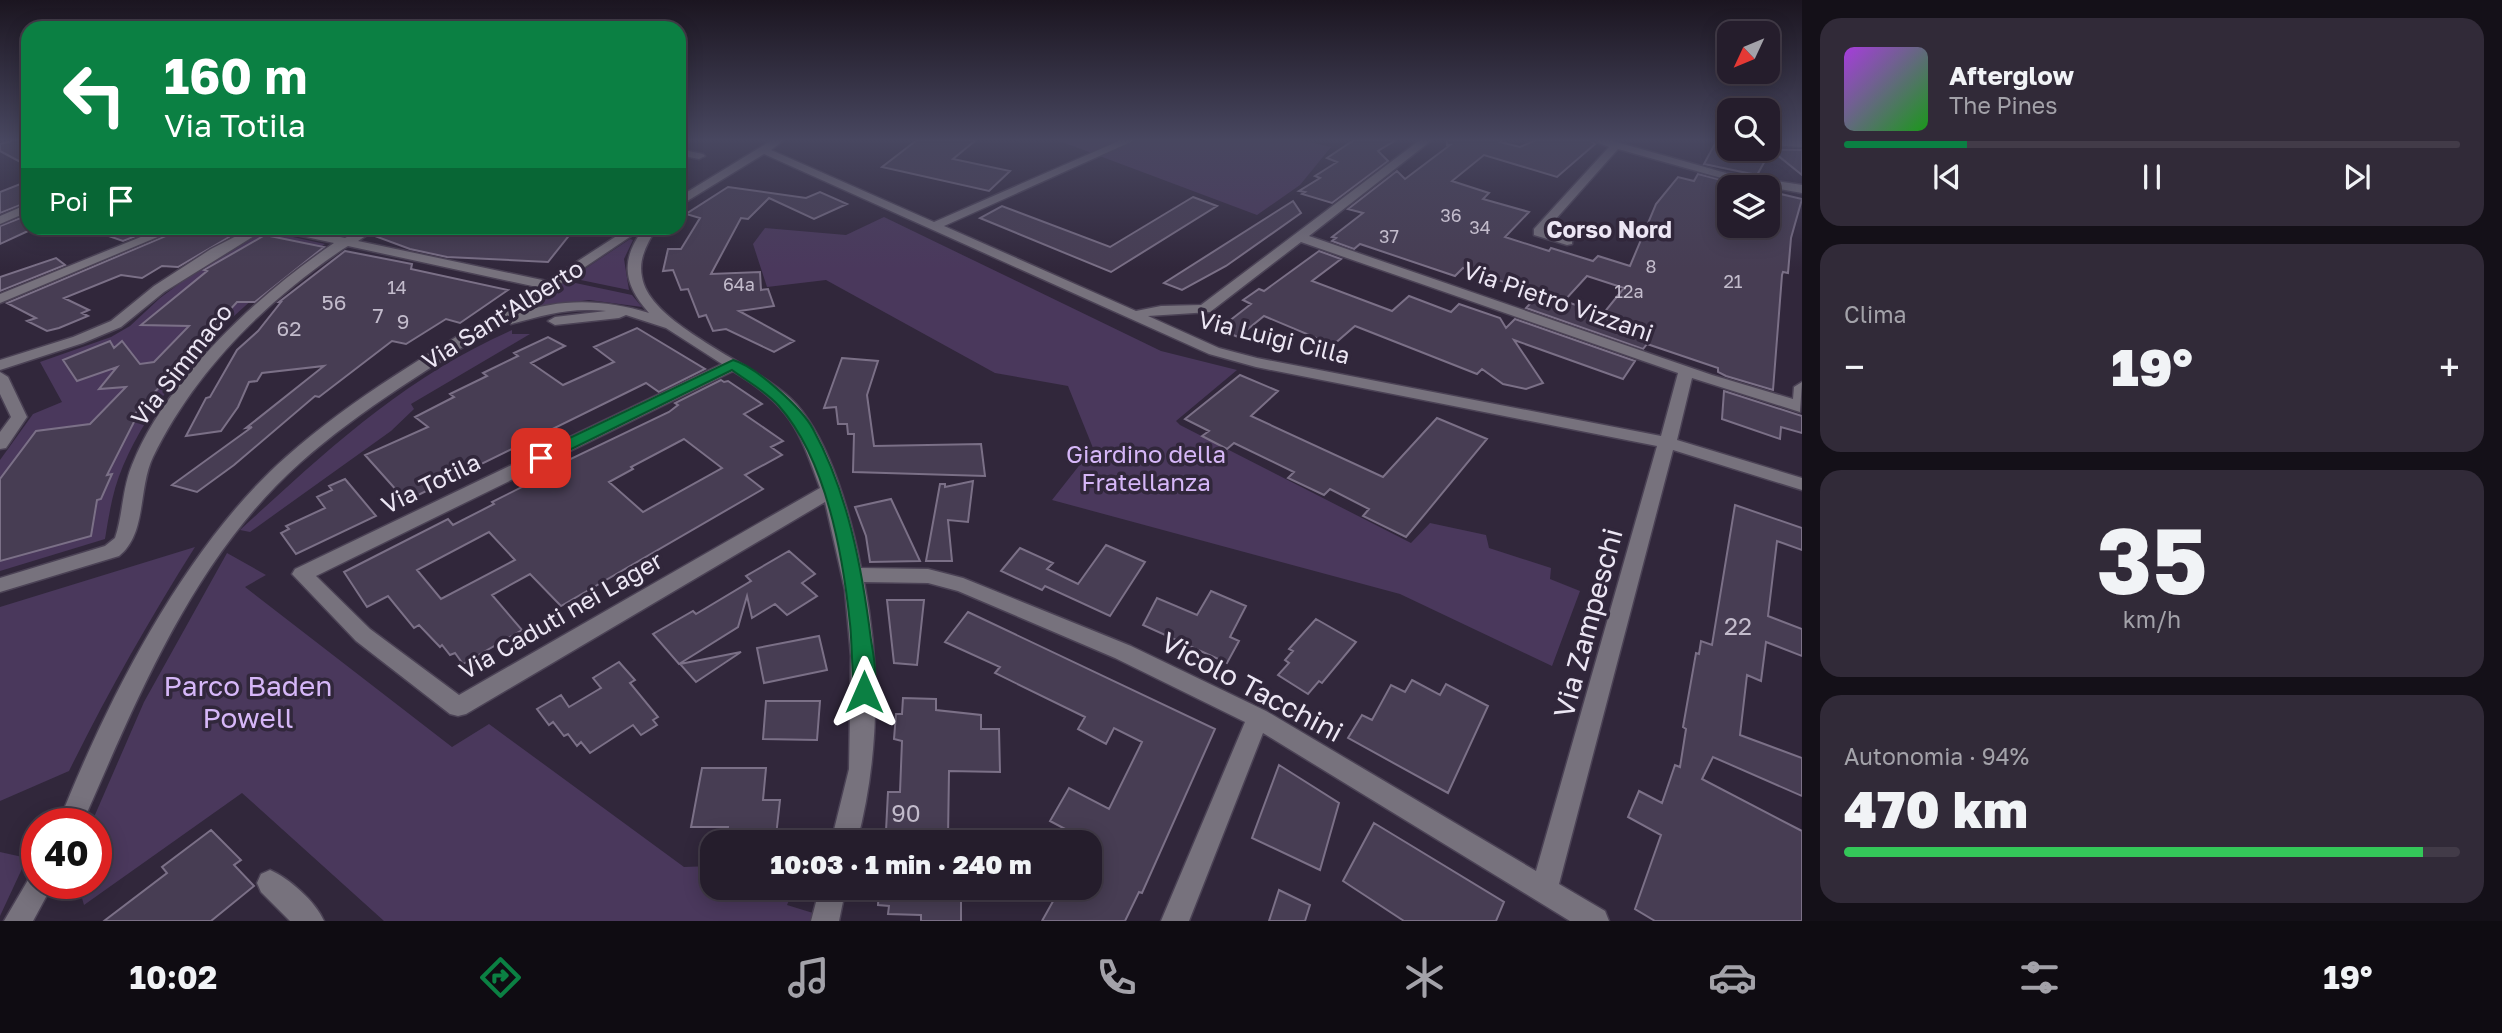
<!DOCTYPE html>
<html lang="it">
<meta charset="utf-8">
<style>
body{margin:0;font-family:"Golos Text",sans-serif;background:#312a38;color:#f1f3f6;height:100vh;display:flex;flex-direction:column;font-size:26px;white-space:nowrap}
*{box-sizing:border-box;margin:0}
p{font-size:23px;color:#a3a2a9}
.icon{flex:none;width:38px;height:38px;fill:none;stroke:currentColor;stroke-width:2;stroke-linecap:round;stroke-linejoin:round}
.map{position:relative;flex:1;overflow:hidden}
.details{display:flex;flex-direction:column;gap:18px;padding:18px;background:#141018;width:700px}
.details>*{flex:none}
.banner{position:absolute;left:21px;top:21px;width:665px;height:214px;border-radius:21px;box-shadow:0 4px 18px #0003,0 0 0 2px #423b48;background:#0b8043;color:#fff;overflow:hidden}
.needle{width:46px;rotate:226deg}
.buttons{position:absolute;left:1717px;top:21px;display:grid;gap:14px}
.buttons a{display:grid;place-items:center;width:63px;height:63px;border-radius:14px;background:#251d2c;box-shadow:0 4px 18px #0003,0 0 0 2px #423b48;font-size:35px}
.speed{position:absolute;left:21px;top:808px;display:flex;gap:14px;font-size:35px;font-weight:700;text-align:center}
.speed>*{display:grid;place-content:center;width:91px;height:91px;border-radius:50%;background:#251d2c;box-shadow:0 4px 18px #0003,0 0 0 2px #423b48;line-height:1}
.speed .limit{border:10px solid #d22;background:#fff;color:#111}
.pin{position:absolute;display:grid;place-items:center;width:60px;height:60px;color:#fff;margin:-30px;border-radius:14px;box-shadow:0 4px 10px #0006}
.me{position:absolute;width:77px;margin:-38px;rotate:0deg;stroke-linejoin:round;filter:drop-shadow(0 0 5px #0008)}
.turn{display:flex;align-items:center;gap:24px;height:147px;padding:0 28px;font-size:32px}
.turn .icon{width:91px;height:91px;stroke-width:2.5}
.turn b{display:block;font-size:49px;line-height:60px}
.then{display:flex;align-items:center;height:66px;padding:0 28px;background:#0003;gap:14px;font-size:26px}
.big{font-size:52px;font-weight:800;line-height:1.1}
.details .tile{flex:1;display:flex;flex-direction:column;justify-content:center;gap:10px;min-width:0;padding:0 24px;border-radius:21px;background:#312a38}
.details .dial{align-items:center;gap:0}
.dial b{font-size:91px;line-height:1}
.song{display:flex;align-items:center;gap:21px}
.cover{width:84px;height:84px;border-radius:10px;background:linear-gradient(135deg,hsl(280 70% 55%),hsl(120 70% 35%))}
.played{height:7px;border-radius:4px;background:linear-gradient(90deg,#0b8043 20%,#423b48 20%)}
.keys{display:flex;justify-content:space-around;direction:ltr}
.heat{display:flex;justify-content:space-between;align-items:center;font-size:38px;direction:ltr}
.charge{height:10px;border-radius:5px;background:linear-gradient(90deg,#34c759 94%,#423b48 0)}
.trip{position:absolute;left:700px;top:830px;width:402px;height:70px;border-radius:21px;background:#251d2c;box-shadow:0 4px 18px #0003,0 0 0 2px #423b48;font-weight:800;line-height:70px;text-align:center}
.menu{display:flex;height:112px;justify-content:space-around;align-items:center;background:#0f0c12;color:#a3a2a9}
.menu .icon{width:49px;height:49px}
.menu .active{color:#0b8043}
.menu b{font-size:32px;color:#f1f3f6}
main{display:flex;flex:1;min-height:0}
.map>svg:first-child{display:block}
.green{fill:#4a385c}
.building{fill:#473d53;stroke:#7b7087;stroke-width:2;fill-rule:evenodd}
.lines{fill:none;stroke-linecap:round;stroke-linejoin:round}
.minor-casing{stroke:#4b4255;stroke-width:3}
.minor{fill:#77727d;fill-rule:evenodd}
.route{fill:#0b8043;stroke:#07532c;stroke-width:2}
.labels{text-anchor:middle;stroke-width:7;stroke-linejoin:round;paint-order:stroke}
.far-number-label{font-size:18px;fill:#c3bccc}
.number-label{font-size:21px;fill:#c3bccc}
.far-quarter-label{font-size:23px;font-weight:bold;fill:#ece6f4;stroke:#31273b}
.street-label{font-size:24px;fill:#ece6f4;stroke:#31273b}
.park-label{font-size:24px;fill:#d6b7f8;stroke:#31273b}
.near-number-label{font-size:24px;fill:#c3bccc}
.near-street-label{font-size:28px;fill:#ece6f4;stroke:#31273b}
.near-park-label{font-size:28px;fill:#d6b7f8;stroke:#31273b}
</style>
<main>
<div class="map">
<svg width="1802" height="921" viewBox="0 0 1802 921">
<rect width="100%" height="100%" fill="#31273b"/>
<path class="green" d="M1057,140h244l30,7 -31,38 -43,30z
M884,217l277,134 76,19 -61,51 4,4 231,118 19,-20 56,12 3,13 62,20 -1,11 30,12 -28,75 -152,-72 -348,-94 41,-52 -25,-62 -73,-13 -169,-93 -59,7 -14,-43 12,-16 81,7z
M265,231l60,13c-78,51 -165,135 -202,222 -10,23 -14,48 -18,73l-105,32v-111l33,-46 29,-12 -22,-40 71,-25 19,-11 30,-28 31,-23z
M630,239l3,1 -9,19 5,31 -58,-12z
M566,281l66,14 10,12 -53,-7 -47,6 -35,12z
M512,330v4h18l-119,70 3,5 -23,22 -141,101 -10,-2c86,-79 163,-152 272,-200z
M195,547c-46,73 -88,147 -126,224l-69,30v-194z
M227,553l39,22 -21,12 207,160 37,-23 195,143 28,-1v21h83l-8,18 26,8 -3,8h-426l-142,-128 -158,112 -6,-21h18v-60h-5l53,-122z
M0,852l27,6 -27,58z"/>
<path class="building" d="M15,140h13v26l-28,-15v-7z
M917,140h59l-23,19 57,12 -21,20 -107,-24z
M1354,140h42l-18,11 10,10 -56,42 -30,-9 3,-2 -6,-1 21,-13 -5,-2 22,-14 -10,-4z
M1447,140h56l-3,2 20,5 16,-7h54l5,4 -38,33 -73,-22 -32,26 37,12 -6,6 46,13 -24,25 44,14 2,-3 42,13 5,-5 32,10 26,-62 22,-27 16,4 4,-7 31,8v44l39,4v-39l34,8 -11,39 -3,35 -5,-1 -1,3 -9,115 -47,-14 -8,-4v-4l-71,-24 -4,5 -117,-41 13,-14 -76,-26 -8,8 -95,-32 -6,5 -22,-8 4,-3 -4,-1 31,-24 -15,-4 49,-38 8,8 45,-34h-3zM1587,276l37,12 -21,26 -39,-13z
M1717,140h12v9l73,1v25l-31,-25 -14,25 -53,-11z
M28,181v21l-28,11v-21z
M728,187l78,11 14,-6 27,12 -33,15 -45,-21 -21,21 -7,-1 -30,56 49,-2 1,18 7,-1 6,17 -35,5 55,30 -20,11 -48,-23 -13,2 -7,-16 -7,2 -11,-28 -7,1 -8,-20 -10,1 5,-22h13l19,-31 -14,-4z
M1193,197l24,9 -106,66 -131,-54 22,-12 108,41z
M1293,201l8,12 -75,53 -44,24 -18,-7z
M28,215v16l-28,13v-18z
M92,228h65l-34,13 -32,-11z
M181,228h34l21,5 -58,34 -16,-1 -20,12 -21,-3 -57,23 25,12 -7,3 6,3 -29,12 -12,3 -20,-10 9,-3 -29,-15 173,-73z
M380,228h195l-27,34 -101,-5 -37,-8 -38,-14z
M265,235l59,12 -69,55h-18l-105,115 3,3 -28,55 5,-1 -11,25 -4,1 -6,36 -91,25v-82l36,-48 54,-7 36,-37 -27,2 18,-22 -40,14 -14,-21 47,-19 4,7 8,-7 18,23 14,-2 35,-36 -48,-1 66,-54 -3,-1z
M345,251l67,13 -1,5 97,21 -48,33 -14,-4 -40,25 -14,-3 -73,56 -4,-1 -81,69 -37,27 -25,-7 80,-58 -6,1 78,-62 -62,7 -5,8 -8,1 -11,25 -17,24 -35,5 20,-38 4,-1 27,-47 21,-19 23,-29h-2z
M1319,251l22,8 -29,22 80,30 17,-15 42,16 8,-8 41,14 6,10 9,-9 120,42 -12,18 -109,-39 29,43 -17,6 -23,-5 -21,-15 -5,5 -122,-48 -22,19 -69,-29 -26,21 -19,-8 32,-25 -8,-4 16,-11 5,2z
M56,258l9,7 -65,26v-14z
M637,328l68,41 -46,23 -13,-9 -240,118 -41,-46 63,-28 -13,-10 39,-20 -4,-3 37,-18 -4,-3 35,-17 -4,-3 34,-16 17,9 -34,17 32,22 51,-23 -20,-15z
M842,358l36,3 -11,34 7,51 107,-2 4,32 -132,-4 1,-38h-6l-1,-10h-9l-2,-17 -12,1z
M1240,375l38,16 -27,25 132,61 54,-59 50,21 -81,98 -43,-21 6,-7 -39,-20 -6,6 -36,-17 6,-6 -60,-29 -7,6 -25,-13 7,-5 -24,-12z
M721,380l3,2 4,-1 34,23 -18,10 39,27 -12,6 11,8 -37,20 18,14 -202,117 -31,-32 -38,21 30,35 -59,34 -8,-11 -5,2 -8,-10 -2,2 -21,-22 -5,3 -26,-32 -21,11 -23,-35 104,-53 5,6 41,-21 -2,-2 46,-23 -3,-3 134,-64 9,-7 -3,-2zM684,439l38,29 -79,44 -34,-30 24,-13 -2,-2zM489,532l26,28 -74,39 -24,-29z
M1724,391l78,25v17l-21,-6 -1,12 -58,-20z
M345,479l31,37 -80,38 -15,-21 8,-4 -3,-3 39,-18 -8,-11 15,-7 -3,-4z
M973,481l-5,41 -20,-2 4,41h-26l14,-77h5v3z
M891,499l29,62 -50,1 -4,-26 -11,-29z
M1735,505l67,23v22l-25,-9 -9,75 34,13v27l-36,-14 -5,39 -14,-6 -7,60 62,23v38l-89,-39 -11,22 100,52v90h-147l-20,-12 26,-74 -33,-18 11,-26 23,12 13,-38 5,2 6,-38 -3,-2 13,-74 3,1 2,-13 11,4z
M1106,545l39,17 -35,54 -65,-30 -3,4 -41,-19 19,-23 33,15 -6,6 31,15z
M789,551l26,23 -13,9 15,13 -30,19 -12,-11 -23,14 -5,-22 -9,31 -59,37 -26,-30 40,-23 3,3 55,-33 -5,-5z
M1211,591l35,15 -16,31 9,4 -12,22 -84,-38 14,-27 40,17z
M887,600h37l-7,65 -23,-2z
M968,612l247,117 -73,164 -3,-1 -14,29h-83l19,-34h29v-45l-40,-21 19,-33 40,21 33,-67 -28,-14 -8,16 -28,-15 7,-12 -90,-44 5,-6 -55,-25z
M1316,619l40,23 -34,41 -3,-2 -11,13 -30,-19 11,-12 -4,-3 8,-9 -4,-2z
M819,636l8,34 -63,13 -7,-35z
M741,652l-45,30 -16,-18z
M619,662l16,18 -5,3 28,34 -5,3 4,5 -16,10 -8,-10 -43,28 -9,-11 -4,4 -9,-12 -4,2 -11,-14 -4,3 -12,-16 24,-14 8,12 32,-19 -8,-10z
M1412,680l28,15 6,-11 42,22 -40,87 -100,-55 14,-23 10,5 19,-35 14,7z
M903,698l33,1v11l45,5v14h18l1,43 -51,-1 -1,66 -62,-6 2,-39h12l2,-51 -8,-2 2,-25h6z
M766,701h54l-3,39 -54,-1z
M1279,765l60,38 -19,67 -68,-32z
M702,768h64l-3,32h17l-4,36h-49l1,-9h-37z
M1374,823l130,79 -8,19h-92l-61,-40z
M211,830l30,30 -7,5 20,21 -43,35h-107l63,-48 -5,-6z
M879,887h82v34h-40v-6l-33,-1 1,-8 -11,-1z
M1279,890l31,15 -5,16h-36z"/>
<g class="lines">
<defs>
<path id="minor" d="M772,140h12l-13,10 163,72 187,-82h14l-191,86 192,85 25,-5 40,-1 219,-165h12l-123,96 403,139 81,24 1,-12 8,-5 -2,30 -108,-34 -15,62 125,38v12l-129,-40 -114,434 46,27 4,10h-39l-307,-188 -74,188h-28l84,-199 -130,-64 -157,-67 -30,-8 -64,-1c17,86 15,176 -7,260h-26l18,-73 2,-113 -6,-66 -20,-88 -359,212 -8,2 -8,-2 -94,-73 -64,-67 3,-5 427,-205 -56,-36 -40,-13 -7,3 -64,7 -7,-4 7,-4 51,-6c-37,-4 -60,4 -95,13l-7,-3c-70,45 -142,87 -204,142 -107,95 -162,234 -218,361h-24c49,-124 127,-278 228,-367 75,-67 166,-116 251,-170l-189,-41 -5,3c-78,53 -148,122 -190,208 -15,31 -6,77 -34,99l-119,36v-14l105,-32 10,-8c8,-23 7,-49 17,-73 34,-86 127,-171 202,-222l-56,-12 -2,-3h21l48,10 19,-10h14l-20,13 189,40 82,-53h14l-128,86c46,-16 88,-15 134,-1 -26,-29 -29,-53 -5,-85h12c-8,15 -18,30 -14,49 8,50 120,88 155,128 34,39 54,112 64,163l67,1 35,9 168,68 135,65 270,160 121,-425 -401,-79 -47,-13 -445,-200 -85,52v-9zM1301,242l377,131 -17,63 -404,-78 -38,-10 -71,-32 62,-4zM733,371c58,36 65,56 87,117l-361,207 -89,-66 -54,-53z
M1592,140h17l117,33 76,12v8l-77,-14 -107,-30 -72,81 26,8v6l-5,1 -33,-10v-6l75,-82z
M1768,140l34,1v6l-34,-2z
M679,149l24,5 2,2 -6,3 -20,-4z
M28,204v8l-28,12v-8z
M163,228h16l-179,75v-9z
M252,228h15l-103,64 -43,35 -38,16 -83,27v-10l73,-23 38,-16 43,-35 57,-37z
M0,372l8,5 19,40 -21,31 -6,1v-17l11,-15 -11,-23z
M270,870c19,8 46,32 54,51h-34l-29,-29 -4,-9 4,-9z
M37,872v12h16l-20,37h-29l27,-46z
M820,887h26l-7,34h-28z"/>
</defs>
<use href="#minor" class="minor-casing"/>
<use href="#minor" class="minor"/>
</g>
<linearGradient id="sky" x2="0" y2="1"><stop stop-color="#1b1520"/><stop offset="0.52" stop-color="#484760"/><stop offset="1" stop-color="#484760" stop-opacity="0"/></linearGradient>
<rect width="1802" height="269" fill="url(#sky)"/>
<path class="route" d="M733,360c22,6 69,48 80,69 35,64 49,139 58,211 3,18 8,42 0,58l-7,3 -8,-3c-4,-8 -4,-60 -6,-74 -7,-69 -24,-165 -71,-218 -12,-14 -32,-25 -47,-36l-185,91 -6,2 -8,-5 3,-4z"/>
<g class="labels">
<g class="far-number-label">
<text x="1451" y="222">36</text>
<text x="1480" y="234">34</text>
<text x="1389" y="243">37</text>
<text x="1651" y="273">8</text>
<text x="1733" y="288">21</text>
<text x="739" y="291">64a</text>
<text x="397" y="294">14</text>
<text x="1629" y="298">12a</text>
</g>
<g class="number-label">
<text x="334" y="310">56</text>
<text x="378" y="323">7</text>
<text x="403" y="329">9</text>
<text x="289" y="336">62</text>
</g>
<g class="far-quarter-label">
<text x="1609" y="238">Corso Nord</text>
</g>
<g class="street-label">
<text transform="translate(1558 302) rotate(19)" y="8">Via Pietro Vizzani</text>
<text transform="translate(503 315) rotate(-32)" y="8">Via Sant'Alberto</text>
<text transform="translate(1274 338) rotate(14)" y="8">Via Luigi Cilla</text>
<text transform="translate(182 365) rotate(-52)" y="8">Via Simmaco</text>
<text transform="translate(431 484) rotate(-26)" y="8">Via Totila</text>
<text transform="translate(561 616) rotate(-30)" y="8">Via Caduti nei Lager</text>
</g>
<g class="park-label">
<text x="1146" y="463">Giardino della<tspan x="1146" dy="28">Fratellanza</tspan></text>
</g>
<g class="near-number-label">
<text x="1738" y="635">22</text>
<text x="906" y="822">90</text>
</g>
<g class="near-street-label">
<text transform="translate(1588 623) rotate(-75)" y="10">Via Zampeschi</text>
<text transform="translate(1252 687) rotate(28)" y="10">Vicolo Tacchini</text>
</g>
<g class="near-park-label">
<text x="248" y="696">Parco Baden<tspan x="248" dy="32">Powell</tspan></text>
</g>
</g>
</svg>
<div class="buttons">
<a><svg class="needle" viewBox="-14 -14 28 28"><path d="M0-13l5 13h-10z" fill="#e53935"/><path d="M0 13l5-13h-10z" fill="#a3a2a9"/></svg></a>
<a><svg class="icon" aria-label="search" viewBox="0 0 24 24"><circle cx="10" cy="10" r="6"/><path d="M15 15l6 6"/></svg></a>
<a><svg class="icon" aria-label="layers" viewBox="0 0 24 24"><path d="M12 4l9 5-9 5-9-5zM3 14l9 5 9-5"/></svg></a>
</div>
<div class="speed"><div class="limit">40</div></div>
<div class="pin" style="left:541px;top:458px;background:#d93025"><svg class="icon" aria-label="arrive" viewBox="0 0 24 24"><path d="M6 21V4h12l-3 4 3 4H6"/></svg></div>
<svg class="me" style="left:864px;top:692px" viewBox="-20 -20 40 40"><path d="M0-17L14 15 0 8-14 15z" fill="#0b8043" stroke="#fff" stroke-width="4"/></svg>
<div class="trip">10:03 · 1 min · 240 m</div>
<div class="banner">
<div class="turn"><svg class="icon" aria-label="left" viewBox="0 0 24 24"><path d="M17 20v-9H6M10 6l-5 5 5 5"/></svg><div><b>160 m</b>Via Totila</div></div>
<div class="then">Poi<svg class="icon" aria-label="arrive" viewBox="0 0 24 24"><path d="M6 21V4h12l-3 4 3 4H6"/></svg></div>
</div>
</div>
<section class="details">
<div class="tile">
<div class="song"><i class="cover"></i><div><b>Afterglow</b><p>The Pines</p></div></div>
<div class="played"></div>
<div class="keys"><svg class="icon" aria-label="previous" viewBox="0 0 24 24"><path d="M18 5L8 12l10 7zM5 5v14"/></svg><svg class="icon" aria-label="pause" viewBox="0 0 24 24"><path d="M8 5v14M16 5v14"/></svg><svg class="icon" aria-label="next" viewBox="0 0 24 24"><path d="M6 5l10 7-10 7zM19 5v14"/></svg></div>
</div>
<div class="tile"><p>Clima</p>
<div class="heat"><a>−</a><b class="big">19°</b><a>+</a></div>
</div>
<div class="tile dial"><b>35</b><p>km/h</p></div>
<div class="tile"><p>Autonomia · 94%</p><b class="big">470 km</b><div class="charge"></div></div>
</section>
</main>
<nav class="menu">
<b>10:02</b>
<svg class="icon active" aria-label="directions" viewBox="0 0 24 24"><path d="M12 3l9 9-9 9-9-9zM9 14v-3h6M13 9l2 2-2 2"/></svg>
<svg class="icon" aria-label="music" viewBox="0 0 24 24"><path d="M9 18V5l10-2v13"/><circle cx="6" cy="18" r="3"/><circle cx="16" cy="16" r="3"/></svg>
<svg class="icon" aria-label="phone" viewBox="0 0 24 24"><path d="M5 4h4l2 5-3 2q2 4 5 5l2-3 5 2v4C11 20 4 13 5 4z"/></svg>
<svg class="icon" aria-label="climate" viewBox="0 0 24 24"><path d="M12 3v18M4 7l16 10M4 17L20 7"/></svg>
<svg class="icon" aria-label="car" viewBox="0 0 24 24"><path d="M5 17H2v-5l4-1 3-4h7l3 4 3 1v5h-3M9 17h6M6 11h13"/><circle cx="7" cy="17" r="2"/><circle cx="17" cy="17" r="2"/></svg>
<svg class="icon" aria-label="filters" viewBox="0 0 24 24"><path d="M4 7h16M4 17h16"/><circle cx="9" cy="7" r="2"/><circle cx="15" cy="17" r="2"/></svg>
<b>19°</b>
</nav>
